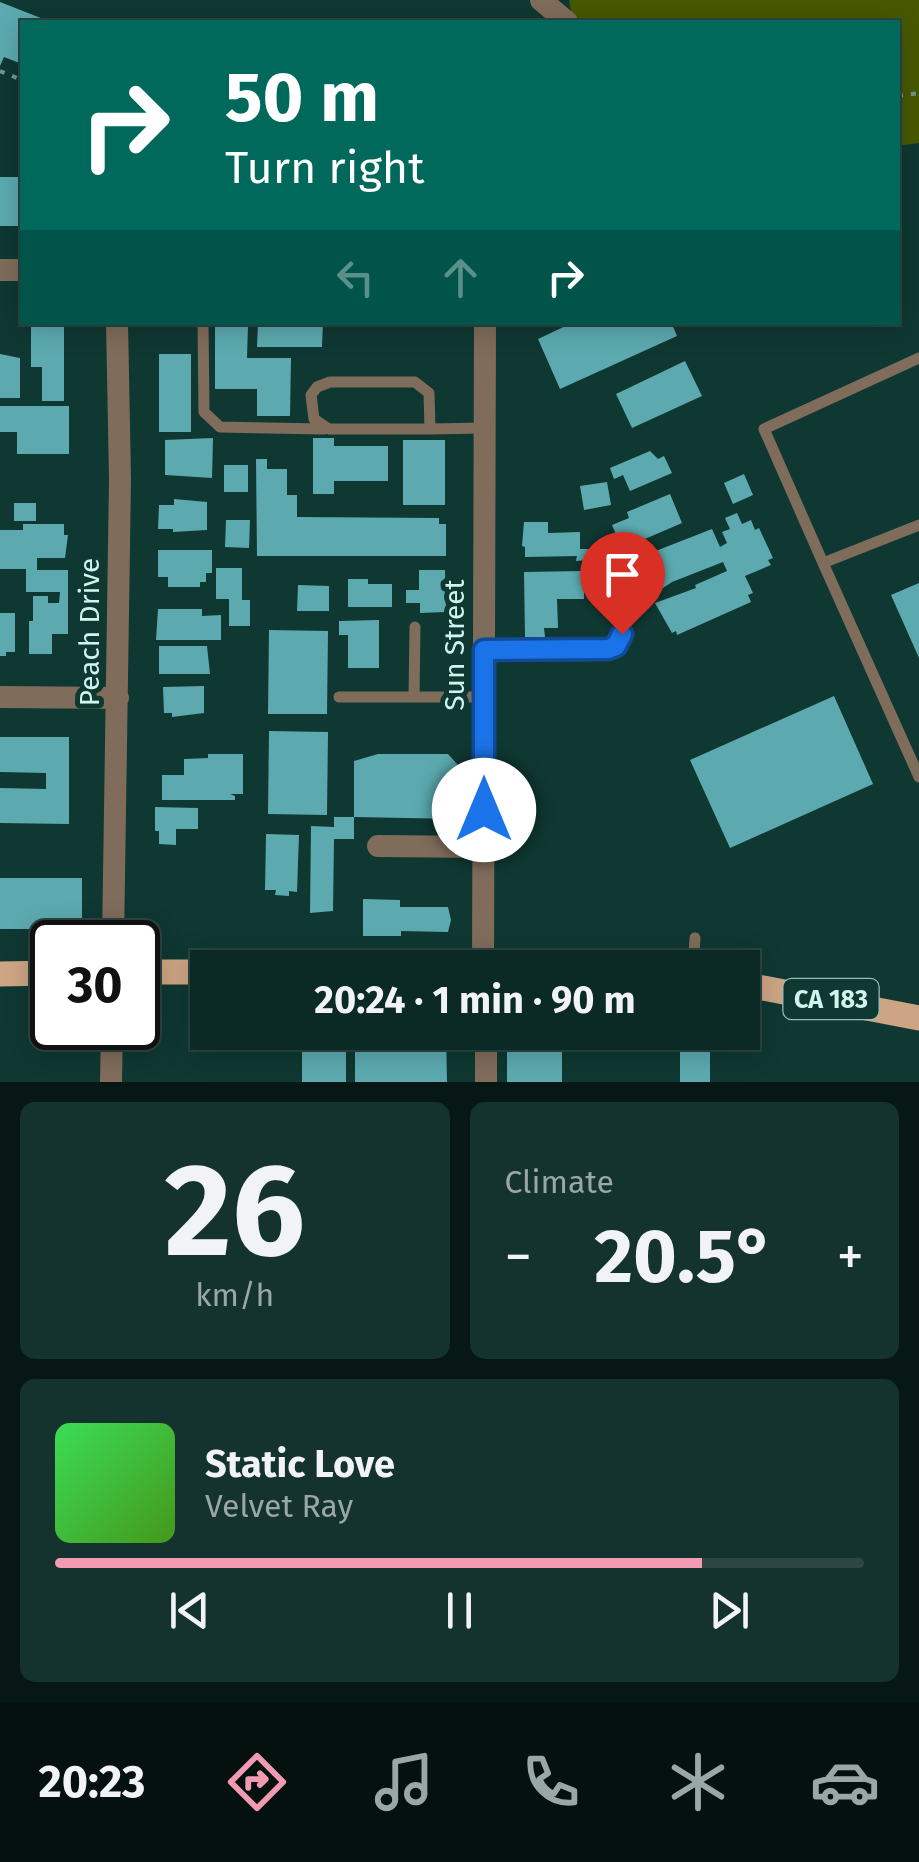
<!DOCTYPE html>
<meta charset="utf-8">
<style>
body{margin:0;font-family:"Fira Sans",sans-serif;background:#14322e;color:#f1f3f6;height:100vh;display:flex;flex-direction:column;font-size:38px;white-space:nowrap}
*{box-sizing:border-box;margin:0}
p{font-size:32px;color:#9aa7a7}
.icon{flex:none;width:55px;height:55px;fill:none;stroke:currentColor;stroke-width:2;stroke-linecap:round;stroke-linejoin:round}
.map{position:relative;height:1082px;overflow:hidden}
.details{display:flex;flex-direction:column;gap:20px;padding:20px;background:#061715;flex:1}
.details>*{flex:none}
.banner{position:absolute;left:20px;top:20px;width:880px;height:305px;border-radius:0px;box-shadow:0 5px 25px #0003,0 0 0 2px #2b4643;background:#00695c;color:#fff;overflow:hidden}
.speed{position:absolute;left:30px;top:920px;display:flex;gap:20px;font-size:50px;font-weight:700;text-align:center}
.speed>*{display:grid;place-content:center;width:130px;height:130px;border-radius:50%;background:#0b2a26;box-shadow:0 5px 25px #0003,0 0 0 2px #2b4643;line-height:1}
.speed .limit{border:5px solid #111;border-radius:15px;background:#fff;color:#111}
.pin{position:absolute;display:grid;place-items:center;width:85px;height:85px;color:#fff;margin:-102px -42px;border-radius:50% 50% 50% 0;rotate:-45deg;box-shadow:0 0 10px #0007}
.pin .icon{rotate:45deg}
.me{position:absolute;width:110px;margin:-55px;rotate:0deg;stroke-linejoin:round;filter:drop-shadow(0 0 8px #0008)}
.turn{display:flex;align-items:center;gap:35px;height:210px;padding:0 40px;font-size:45px}
.turn .icon{width:130px;height:130px;stroke-width:2.5}
.turn b{display:block;font-size:70px;line-height:85px}
.lanes{display:flex;align-items:center;height:95px;padding:0 40px;background:#0003;justify-content:center;gap:50px;direction:ltr}
.lanes .off{opacity:.35}
.big{font-size:75px;font-weight:700;line-height:1.1}
.details .tile{flex:1;display:flex;flex-direction:column;justify-content:center;gap:15px;min-width:0;padding:0 35px;border-radius:15px;background:#14322e}
.details .dial{align-items:center;gap:0}
.dial b{font-size:130px;line-height:1}
.song{display:flex;align-items:center;gap:30px}
.cover{width:120px;height:120px;border-radius:15px;background:linear-gradient(135deg,hsl(130 70% 55%),hsl(100 70% 35%))}
.played{height:10px;border-radius:5px;background:linear-gradient(90deg,#f19ab2 80%,#2b4643 80%)}
.keys{display:flex;justify-content:space-around;direction:ltr}
.heat{display:flex;justify-content:space-between;align-items:center;font-size:55px;direction:ltr}
.details .tiles{flex:1;display:grid;gap:20px;grid-template-columns:1fr 1fr}
.tile:last-child{grid-column:span 2}
.trip{position:absolute;left:190px;top:950px;width:570px;height:100px;border-radius:0px;background:#0b2a26;box-shadow:0 5px 25px #0003,0 0 0 2px #2b4643;font-weight:700;line-height:100px;text-align:center}
.tab-bar{display:flex;height:160px;justify-content:space-around;align-items:center;background:#04110f;color:#9aa7a7}
.tab-bar .icon{width:70px;height:70px}
.tab-bar .on{color:#f19ab2}
.tab-bar b{font-size:45px;color:#f1f3f6}
.map>svg:first-child{display:block}
.green{fill:#475800}
.building{fill:#5caab0}
.lines{fill:none;stroke-linecap:round;stroke-linejoin:round}
.path{stroke:#719791;stroke-width:4;stroke-dasharray:5 8;stroke-linecap:butt}
.lane{stroke:#7f6c5b;stroke-width:11}
.street{stroke:#7f6c5b;stroke-width:22}
.primary{stroke:#cda584;stroke-width:25}
.route-casing{stroke:#114b97;stroke-width:25}
.route{stroke:#1a73e8;stroke-width:18}
.labels{text-anchor:middle;stroke-width:10;stroke-linejoin:round;paint-order:stroke}
.shield{fill:#0f3832;stroke:#97bcb6;stroke-width:2.5}
.shield-label{font-size:25px;font-weight:bold;fill:#d1f5ee}
.street-label{font-size:28px;fill:#d1f5ee;stroke:#0f3832}
</style>
<div class="map">
<svg width="919" height="1082" viewBox="0 0 919 1082">
<rect width="100%" height="100%" fill="#0f3832"/>
<path class="green" d="M569,0h350v143l-21,3v-124h-325z"/>
<path class="building" d="M0,2l51,20h-29v42l-18,-7 -4,9z
M0,177h22v49h-22z
M31,322h33v79h-22v-34h-11z
M258,322h65l-1,25h-65z
M574,322h97l6,14 -117,53 -22,-50z
M215,325l33,1 -1,32h44l-1,58h-33v-27h-42z
M0,354l20,4v40h-20z
M159,354h32v78h-32z
M685,361l17,35 -70,32 -16,-34z
M0,406h69v48h-52v-22h-17z
M213,438l-1,40 -47,-3v-35z
M313,438h21v8h54v35h-54v13h-21z
M403,440h42v65h-42z
M650,451l8,8 6,-3 8,17 -42,18 -7,-16 -9,4 -4,-11z
M256,459h11v10h20v26h10v22l142,1v6h7v32h-189z
M224,465h24v27h-24z
M744,474l9,21 -20,9 -9,-21z
M607,482l4,23 -27,5 -4,-24z
M670,494l12,29 -51,22 2,5 -17,7 -3,-8 8,-3 -9,-21 17,-7 -2,-6z
M174,499l33,3v28l-34,2v-3h-15l1,-24h15z
M14,503h22v18h-22z
M737,513l5,11 9,-4 4,10 4,-2 14,30 -5,2 3,5 -26,11 8,17 -5,2 3,7 -74,33 -1,-4 -4,2 -17,-30 41,-15 -1,-3 32,-14 -4,-9 -51,20 -12,8 -12,-36 64,-25 8,18 7,-4 -5,-11 8,-3 -5,-11z
M226,520h24l-1,28 -24,-1z
M524,522h24v11l32,-1v17h9v11l-13,1 1,-5 -52,1v-10l-3,-1z
M23,524h41v11h4l-3,23h-28v12h31v64h-16v20h-23v-33h4v-25h15v7h11l1,-11h-34v-23h-26v-39h23z
M158,550h54v23h-6v9h-6v5h-32v-10h-10z
M216,568h26v32h8v26h-21v-27h-13z
M419,570h26l1,42 -26,1v-10h-14v-13h13z
M584,571v28h-27l1,29h-14l1,9h-20l-1,-65z
M348,579h20v5h24v23h-44z
M919,583v75l-28,-63z
M298,585l31,1v25h-32z
M158,609h44v7l19,-1v25h-65z
M0,613h15v39h-9v4h-6z
M379,620v48h-31v-33h-9v-14z
M269,630l59,1 -1,83h-59z
M159,646h48l3,28h-51z
M204,686v27l-32,4v-4h-8l-1,-26z
M834,696l39,88 -143,64 -40,-88z
M269,731l59,1 -1,83 -59,-1z
M0,737h69v87l-69,-1v-35l46,1v-16l-46,-1z
M208,754h35v40h-13l5,2v4h-73v-25h22v-16l24,-1z
M378,754h70l10,11v54l-104,-2v22h-20l-1,72 -23,2 1,-87 23,1v-10h20v-56z
M155,807l43,1v21h-22v16l-17,-1v-13h-4z
M266,834l33,1 -2,57 -8,-1v5l-14,-1 1,-5h-11z
M0,878h82v41l-10,10h-72z
M363,899l37,1v7h48l3,13 -3,12 -47,-1v5h-38z
M355,1032h91l1,50h-92z
M507,1032h55v50h-55z
M680,1032h30v50h-30z
M302,1049h44v33h-44z"/>
<g class="lines">
<path class="path" d="M0,71l22,9
M898,96l21,-3"/>
<path class="lane" d="M203,322l1,90 16,15 104,2
M919,358l-155,71 59,134 96,-38
M430,429l-1,-36 -14,-11h-85l-13,5 -6,8 3,24 15,10h101l54,-1
M823,563l96,214
M484,650l129,-2 10,-14 -1,-63
M339,697h145
M414,697l1,-70
M693,968l2,-30"/>
<path class="street" d="M541,0l26,22
M0,270h22
M0,697l118,1
M378,846l105,1
M113,942l7,-463 -3,-157
M483,968l2,-646
M111,1082l1,-54
M486,1082v-50"/>
<path class="primary" d="M138,972h70
M0,974l52,-1
M742,984l177,34"/>
</g>
<g class="lines">
<defs>
<path id="route" d="M484,810v-160l124,-1 8,-3 6,-12"/>
</defs>
<use href="#route" class="route-casing"/>
<use href="#route" class="route"/>
</g>
<g class="labels">
<rect class="shield" x="783.5" y="979" width="95" height="40" rx="8"/>
<g class="shield-label">
<text x="831" y="1008">CA 183</text>
</g>
<g class="street-label">
<text transform="translate(89 632) rotate(-90)" y="10">Peach Drive</text>
<text transform="translate(454 645) rotate(-90)" y="10">Sun Street</text>
</g>
</g>
</svg>
<div class="speed"><div class="limit">30</div></div>
<div class="pin" style="left:622px;top:634px;background:#d93025"><svg class="icon" aria-label="arrive" viewBox="0 0 24 24"><path d="M6 21V4h12l-3 4 3 4H6"/></svg></div>
<svg class="me" style="left:484px;top:810px" viewBox="-20 -20 40 40"><circle r="19" fill="#fff"/><path d="M0-13L10 11 0 6-10 11z" fill="#1a73e8"/></svg>
<div class="trip">20:24 · 1 min · 90 m</div>
<div class="banner">
<div class="turn"><svg class="icon" aria-label="right" viewBox="0 0 24 24"><path d="M7 20v-9h11M14 6l5 5-5 5"/></svg><div><b>50 m</b>Turn right</div></div>
<div class="lanes"><svg class="icon off" aria-label="left" viewBox="0 0 24 24"><path d="M17 20v-9H6M10 6l-5 5 5 5"/></svg><svg class="icon off" aria-label="ahead" viewBox="0 0 24 24"><path d="M12 20V5M6 11l6-6 6 6"/></svg><svg class="icon" aria-label="right" viewBox="0 0 24 24"><path d="M7 20v-9h11M14 6l5 5-5 5"/></svg></div>
</div>
</div>
<section class="details">
<div class="tiles">
<div class="tile dial"><b>26</b><p>km/h</p></div>
<div class="tile"><p>Climate</p>
<div class="heat"><a>−</a><b class="big">20.5°</b><a>+</a></div>
</div>
<div class="tile">
<div class="song"><i class="cover"></i><div><b>Static Love</b><p>Velvet Ray</p></div></div>
<div class="played"></div>
<div class="keys"><svg class="icon" aria-label="previous" viewBox="0 0 24 24"><path d="M18 5L8 12l10 7zM5 5v14"/></svg><svg class="icon" aria-label="pause" viewBox="0 0 24 24"><path d="M8 5v14M16 5v14"/></svg><svg class="icon" aria-label="next" viewBox="0 0 24 24"><path d="M6 5l10 7-10 7zM19 5v14"/></svg></div>
</div>
</div>
</section>
<nav class="tab-bar">
<b>20:23</b>
<svg class="icon on" aria-label="directions" viewBox="0 0 24 24"><path d="M12 3l9 9-9 9-9-9zM9 14v-3h6M13 9l2 2-2 2"/></svg>
<svg class="icon" aria-label="music" viewBox="0 0 24 24"><path d="M9 18V5l10-2v13"/><circle cx="6" cy="18" r="3"/><circle cx="16" cy="16" r="3"/></svg>
<svg class="icon" aria-label="phone" viewBox="0 0 24 24"><path d="M5 4h4l2 5-3 2q2 4 5 5l2-3 5 2v4C11 20 4 13 5 4z"/></svg>
<svg class="icon" aria-label="climate" viewBox="0 0 24 24"><path d="M12 3v18M4 7l16 10M4 17L20 7"/></svg>
<svg class="icon" aria-label="car" viewBox="0 0 24 24"><path d="M5 17H2v-5l4-1 3-4h7l3 4 3 1v5h-3M9 17h6M6 11h13"/><circle cx="7" cy="17" r="2"/><circle cx="17" cy="17" r="2"/></svg>
</nav>
